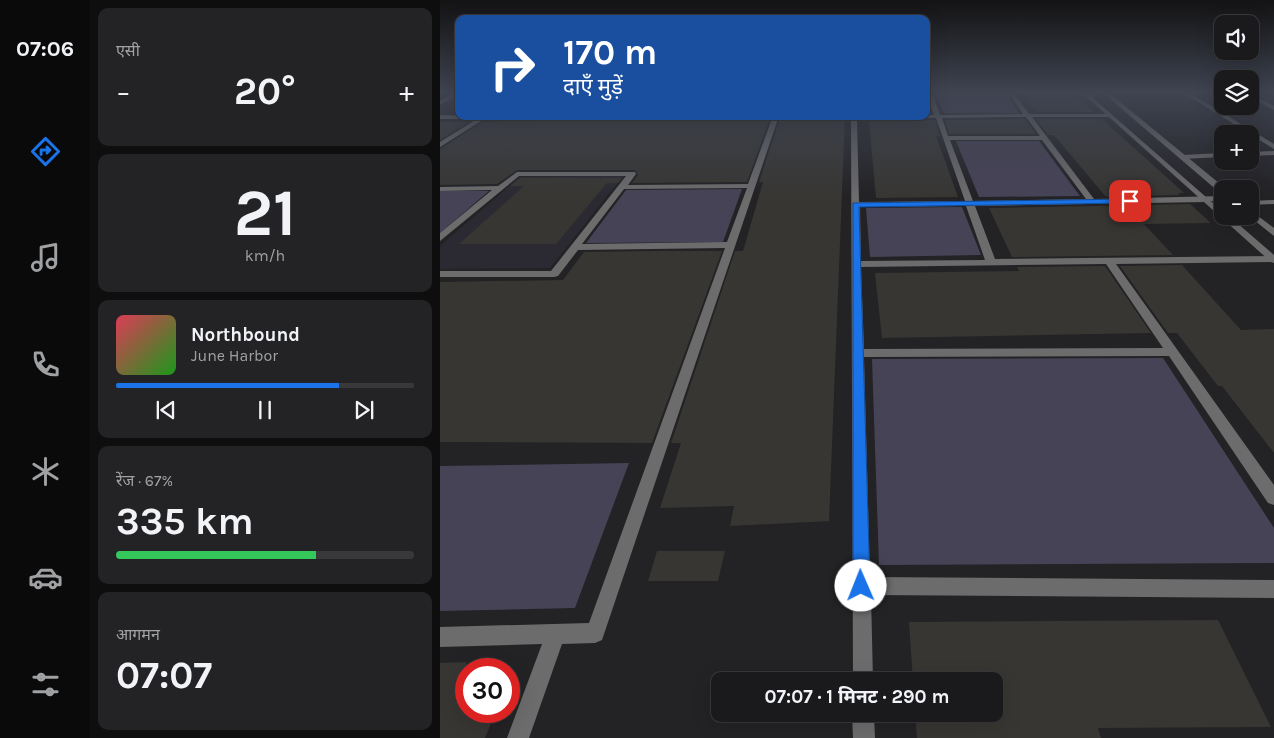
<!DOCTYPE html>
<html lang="hi">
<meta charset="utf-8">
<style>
body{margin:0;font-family:Karla,"Noto Sans Devanagari",sans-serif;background:#232325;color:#f1f3f6;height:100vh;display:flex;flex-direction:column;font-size:19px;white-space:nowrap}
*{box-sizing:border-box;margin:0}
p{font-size:16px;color:#9fa1a3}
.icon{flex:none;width:28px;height:28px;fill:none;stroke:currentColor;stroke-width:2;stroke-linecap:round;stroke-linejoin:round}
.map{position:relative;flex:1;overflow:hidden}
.details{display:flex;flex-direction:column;gap:8px;padding:8px;background:#0e0e0f;width:350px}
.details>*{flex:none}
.hud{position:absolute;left:15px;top:15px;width:475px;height:105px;border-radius:10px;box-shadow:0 5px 20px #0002,0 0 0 1px #38383b;background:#1a4fa0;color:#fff;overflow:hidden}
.tools{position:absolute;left:774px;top:15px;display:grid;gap:10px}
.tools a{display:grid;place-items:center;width:45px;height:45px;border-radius:10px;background:#1a1a1c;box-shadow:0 5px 20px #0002,0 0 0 1px #38383b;font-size:25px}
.speed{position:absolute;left:15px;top:658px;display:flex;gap:10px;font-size:25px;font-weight:700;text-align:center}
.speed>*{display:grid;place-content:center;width:65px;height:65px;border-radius:50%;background:#1a1a1c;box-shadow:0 5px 20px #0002,0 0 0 1px #38383b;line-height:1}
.speed .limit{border:8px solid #d22;background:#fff;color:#111}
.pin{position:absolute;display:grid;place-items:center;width:42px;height:42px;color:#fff;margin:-21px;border-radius:10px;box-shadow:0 2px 8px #0006}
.me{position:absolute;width:55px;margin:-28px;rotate:359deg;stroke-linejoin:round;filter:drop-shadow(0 0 4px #0008)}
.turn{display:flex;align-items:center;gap:18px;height:105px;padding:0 25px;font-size:22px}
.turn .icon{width:65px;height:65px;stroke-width:2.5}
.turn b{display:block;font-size:35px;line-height:42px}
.big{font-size:38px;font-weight:700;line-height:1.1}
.details .card{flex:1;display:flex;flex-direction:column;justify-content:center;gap:8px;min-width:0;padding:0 18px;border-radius:10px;background:#232325}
.details .dial{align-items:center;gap:0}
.dial b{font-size:65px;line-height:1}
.song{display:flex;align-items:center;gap:15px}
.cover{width:60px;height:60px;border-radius:8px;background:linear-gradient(135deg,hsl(350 70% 55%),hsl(120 70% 35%))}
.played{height:5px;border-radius:2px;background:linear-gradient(90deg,#1a73e8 75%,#38383b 75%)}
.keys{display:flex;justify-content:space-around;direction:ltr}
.heat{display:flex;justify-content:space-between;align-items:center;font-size:28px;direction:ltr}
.charge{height:8px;border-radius:4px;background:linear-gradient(90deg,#34c759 67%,#38383b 0)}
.trip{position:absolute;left:271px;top:672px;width:292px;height:50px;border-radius:10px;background:#1a1a1c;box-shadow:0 5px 20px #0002,0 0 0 1px #38383b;font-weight:700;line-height:50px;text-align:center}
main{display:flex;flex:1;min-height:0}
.tabs{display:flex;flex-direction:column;width:90px;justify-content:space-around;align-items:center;background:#0a0a0b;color:#9fa1a3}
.tabs .icon{width:35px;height:35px}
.tabs .selected{color:#1a73e8}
.tabs b{font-size:22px;color:#f1f3f6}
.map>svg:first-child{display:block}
.built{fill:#2b2a32}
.green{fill:#474357}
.building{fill:#373633}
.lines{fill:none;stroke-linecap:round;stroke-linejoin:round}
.minor{fill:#6c6c6d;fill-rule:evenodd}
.tertiary{fill:#6c6c6d;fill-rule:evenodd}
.route{fill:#1a73e8;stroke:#114b97}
</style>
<main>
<nav class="tabs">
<b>07:06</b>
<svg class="icon selected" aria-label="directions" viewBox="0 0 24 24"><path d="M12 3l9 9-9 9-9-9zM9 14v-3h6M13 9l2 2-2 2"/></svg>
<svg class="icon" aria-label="music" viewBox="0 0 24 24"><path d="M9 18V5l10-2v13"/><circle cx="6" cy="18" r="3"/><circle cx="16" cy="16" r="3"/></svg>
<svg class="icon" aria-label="phone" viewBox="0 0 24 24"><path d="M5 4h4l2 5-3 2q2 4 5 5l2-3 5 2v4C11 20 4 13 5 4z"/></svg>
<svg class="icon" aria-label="climate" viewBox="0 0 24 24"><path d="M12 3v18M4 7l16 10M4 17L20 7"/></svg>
<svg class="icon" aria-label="car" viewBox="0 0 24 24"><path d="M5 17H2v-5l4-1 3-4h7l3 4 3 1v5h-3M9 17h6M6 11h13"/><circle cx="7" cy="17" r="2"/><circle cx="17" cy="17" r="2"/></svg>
<svg class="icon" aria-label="filters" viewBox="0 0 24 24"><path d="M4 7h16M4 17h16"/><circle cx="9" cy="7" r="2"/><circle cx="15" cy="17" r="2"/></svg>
</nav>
<section class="details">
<div class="card"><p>एसी</p>
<div class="heat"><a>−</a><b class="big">20°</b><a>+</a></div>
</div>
<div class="card dial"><b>21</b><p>km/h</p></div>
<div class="card">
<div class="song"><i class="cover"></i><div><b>Northbound</b><p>June Harbor</p></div></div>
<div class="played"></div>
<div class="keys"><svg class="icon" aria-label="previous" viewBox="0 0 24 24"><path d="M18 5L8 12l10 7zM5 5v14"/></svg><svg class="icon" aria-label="pause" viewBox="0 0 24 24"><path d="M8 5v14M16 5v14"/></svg><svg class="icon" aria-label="next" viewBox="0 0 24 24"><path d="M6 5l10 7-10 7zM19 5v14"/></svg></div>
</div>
<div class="card"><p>रेंज · 67%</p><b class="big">335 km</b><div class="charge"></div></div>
<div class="card"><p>आगमन</p><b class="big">07:07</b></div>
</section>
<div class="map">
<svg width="834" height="738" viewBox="0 0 834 738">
<rect width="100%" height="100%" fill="#232225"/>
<path class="built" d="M183,176l-73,92 -110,1v-23l80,-69z"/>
<path class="green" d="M495,92h70l14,21h-75z
M516,141h83l41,55 -101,1z
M302,189l-19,53 -137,1 40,-53z
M0,191h49l-49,42z
M522,207l19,48 -111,2 -4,-49z
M723,358l111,170v35l-395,2 -7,-206z
M189,463l-54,145 -135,3v-145z"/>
<path class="building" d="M580,92h52l22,20h-56z
M151,116h80l-2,3 101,-1 -23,64 -115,1 6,-8 -3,-5h-118l-20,14 -57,1v-36l43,-27 104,-1z
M344,116h61l-16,405 -99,5 4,-20 -74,2 21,-65h-10l64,-192h8l20,-69h-4l21,-64z
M585,119l11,15h-87l-4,-14z
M596,119h66l82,74h-6l2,2 -74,2 -52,-62h-6z
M486,120h9l5,16h-4l22,61 -82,1 -7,-77z
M0,122h29l-29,18z
M80,178h102l-4,5h-11l-51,61h-97l65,-58h-14z
M750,204l21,19 -67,1 29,31 -161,2 -23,-49z
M214,251h68l-70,192 -212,-1v-160l123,-2 21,-28z
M742,265l59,65 33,-1v124l-52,-67h-4l-41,-53h-9l-48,-67z
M665,266l46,67 -269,5 -7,-65 144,-2 -2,-4z
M217,551h68l-7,30h-70z
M778,620l53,107 -173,1 3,10h-184l-2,-24h80v-33h-82l-4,-59z
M26,662v49h30l-11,27h-45v-75z"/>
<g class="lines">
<path class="minor" d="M16,92h3v3l-19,10v-4z
M486,92h6l8,23 83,-1 -15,-22h5l16,22h82l-2,3h-77l62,82 128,-3v4l-16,2 -231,4 20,53 279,-3v6l-158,2 158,221v20l-6,-2 -99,-147 -305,1 6,220 404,3v18l-403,-3 2,86h-20l-2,-565 83,-1zM586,117l14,19h-92l-6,-18zM496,118l29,83 -106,1 -2,-83zM510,140h92l44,59 -113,2zM526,206l19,54 -124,1 -1,-54zM666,264l57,84 -299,1 -3,-82z
M742,92h6l86,52v5z
M810,93l24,13v4l-24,-13z
M0,115l49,1 -49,31v-5l37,-23h-37z
M333,116h6l-177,524 -7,3 -33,1 -33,94h-22l35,-94 -102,3v-20l149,-4 136,-375 -147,2 -20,26 -4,1h-114v-6h111l75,-95h-107l-79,65v-8l52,-43 -52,1v-4l58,-1 19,-14h118l1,2 -8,11 120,-1zM307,188l-20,54 -145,2 42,-55z
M834,151v4l-24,1v-4z
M782,153v4l-40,2 -3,-2 3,-2z
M834,200v4l-24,1v-4z
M412,714h22l1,24h-22z"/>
<path class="tertiary" d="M641,92h5l136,119v5h7l45,39v8l-3,-1z
M662,92h6l117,96 -3,1v3h-3z
M810,210l24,18v8l-25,-20z"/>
</g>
<linearGradient id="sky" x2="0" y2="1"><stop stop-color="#131314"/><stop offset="0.47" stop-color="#3f4451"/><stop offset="1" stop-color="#3f4451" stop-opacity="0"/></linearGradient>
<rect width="834" height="196" fill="url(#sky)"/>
<path class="route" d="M690,199h2v4l-273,4 11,379 -3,6 -6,2 -6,-2 -2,-6v-383z"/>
</svg>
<div class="tools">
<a><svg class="icon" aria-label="sound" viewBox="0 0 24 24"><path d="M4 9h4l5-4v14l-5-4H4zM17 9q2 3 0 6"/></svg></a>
<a><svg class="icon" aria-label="layers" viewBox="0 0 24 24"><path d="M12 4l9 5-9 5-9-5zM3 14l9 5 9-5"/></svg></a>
<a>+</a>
<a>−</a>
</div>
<div class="speed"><div class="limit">30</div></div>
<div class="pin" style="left:690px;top:201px;background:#d93025"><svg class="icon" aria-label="arrive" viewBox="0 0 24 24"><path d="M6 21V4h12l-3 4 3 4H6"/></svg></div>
<svg class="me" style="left:421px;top:586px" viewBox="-20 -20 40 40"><circle r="19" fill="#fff"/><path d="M0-13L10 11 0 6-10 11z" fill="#1a73e8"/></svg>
<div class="trip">07:07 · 1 मिनट · 290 m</div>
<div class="hud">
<div class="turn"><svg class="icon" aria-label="right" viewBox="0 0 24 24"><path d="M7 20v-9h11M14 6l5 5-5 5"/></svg><div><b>170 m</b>दाएँ मुड़ें</div></div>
</div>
</div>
</main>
